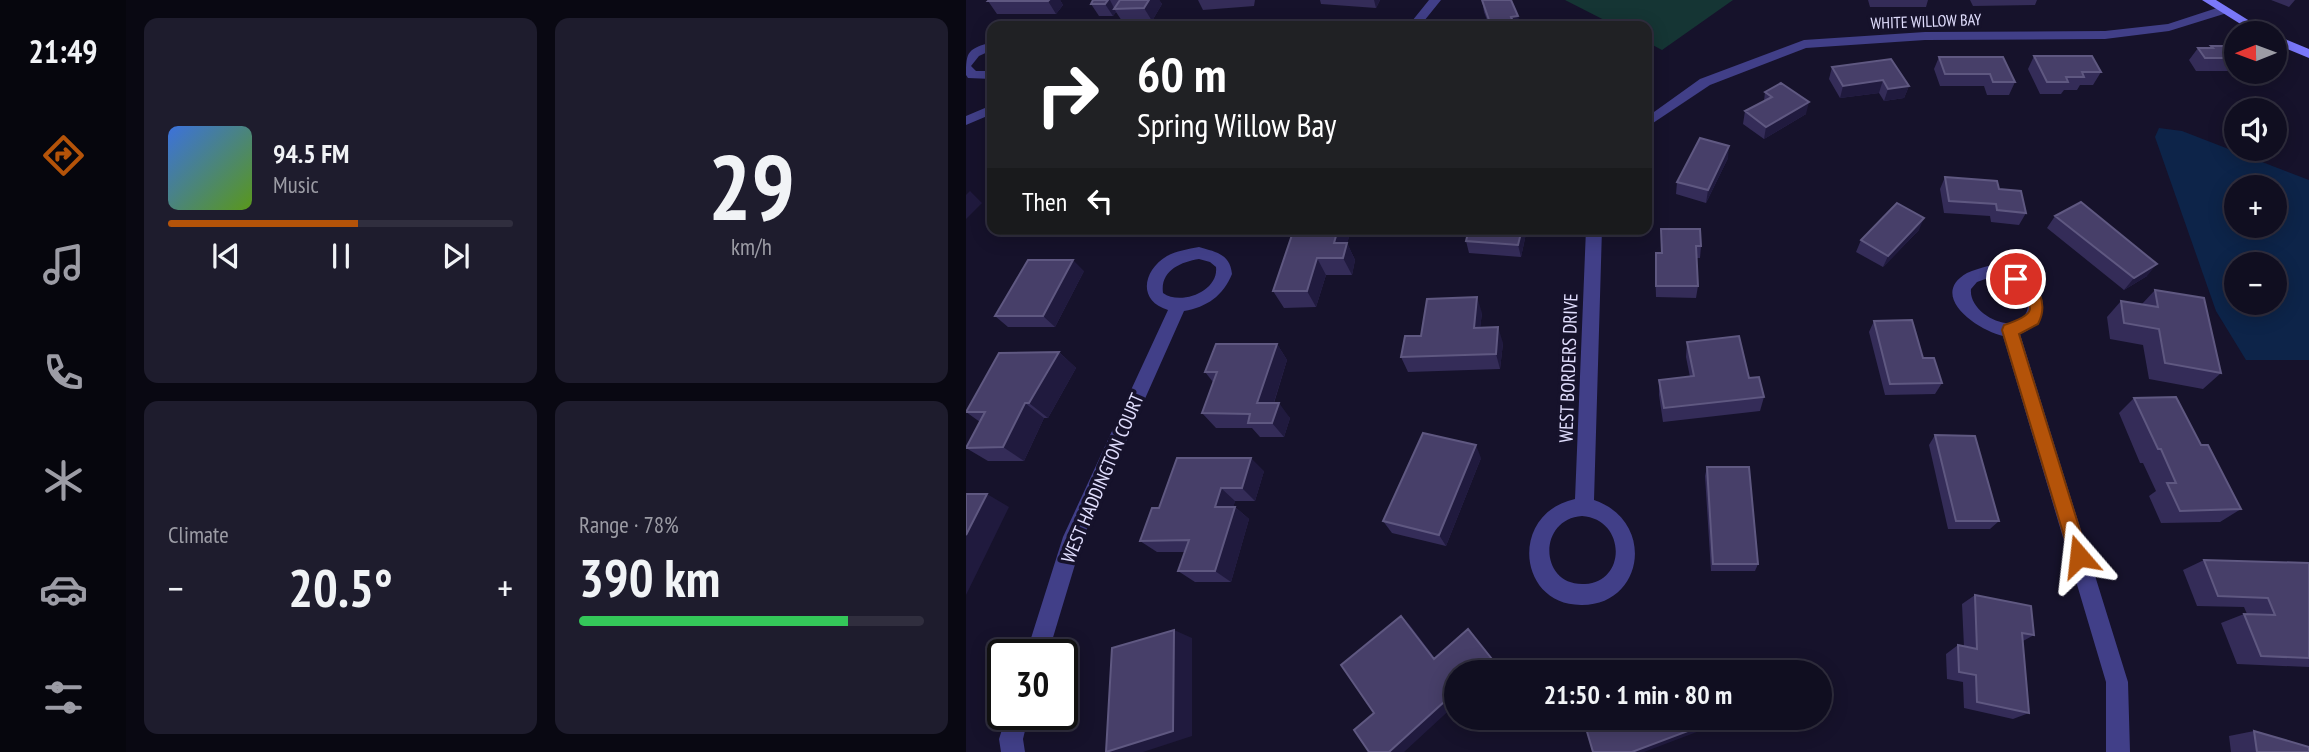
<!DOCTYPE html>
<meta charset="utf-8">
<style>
body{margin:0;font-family:"PT Sans Narrow",sans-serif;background:#1e1c2d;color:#f1f3f6;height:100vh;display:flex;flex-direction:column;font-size:26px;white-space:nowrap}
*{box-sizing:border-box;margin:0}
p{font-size:23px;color:#9c9ca5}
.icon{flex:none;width:38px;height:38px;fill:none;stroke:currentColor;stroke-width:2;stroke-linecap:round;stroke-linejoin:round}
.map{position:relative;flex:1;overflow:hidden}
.drawer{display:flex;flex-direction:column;gap:18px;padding:18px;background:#090812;width:840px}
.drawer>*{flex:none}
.guide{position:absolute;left:21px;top:21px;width:665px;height:214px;border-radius:14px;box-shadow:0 4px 18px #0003,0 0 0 2px #302e3e;background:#202124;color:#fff;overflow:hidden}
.needle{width:46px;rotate:269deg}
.buttons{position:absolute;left:1258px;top:21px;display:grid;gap:14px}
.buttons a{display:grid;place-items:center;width:63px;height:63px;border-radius:50%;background:#100e20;box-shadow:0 4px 18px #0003,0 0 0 2px #302e3e;font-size:35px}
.speed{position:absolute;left:21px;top:639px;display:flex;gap:14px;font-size:35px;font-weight:700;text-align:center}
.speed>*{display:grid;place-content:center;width:91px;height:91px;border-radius:50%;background:#100e20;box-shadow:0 4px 18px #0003,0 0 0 2px #302e3e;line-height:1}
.speed .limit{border:4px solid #111;border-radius:10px;background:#fff;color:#111}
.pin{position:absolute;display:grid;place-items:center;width:60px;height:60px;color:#fff;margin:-30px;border:4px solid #fff;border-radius:50%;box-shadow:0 2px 7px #0007}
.me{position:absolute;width:77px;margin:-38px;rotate:343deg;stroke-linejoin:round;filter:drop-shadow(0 0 5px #0008)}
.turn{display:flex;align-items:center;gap:24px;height:147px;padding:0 35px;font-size:32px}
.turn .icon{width:91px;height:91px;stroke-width:2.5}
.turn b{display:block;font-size:49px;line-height:60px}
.then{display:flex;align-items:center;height:66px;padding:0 35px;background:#0003;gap:14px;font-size:26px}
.big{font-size:52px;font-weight:600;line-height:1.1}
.drawer .tile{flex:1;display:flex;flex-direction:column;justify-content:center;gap:10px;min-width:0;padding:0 24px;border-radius:14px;background:#1e1c2d}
.drawer .dial{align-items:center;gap:0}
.dial b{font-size:91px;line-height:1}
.song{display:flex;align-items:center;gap:21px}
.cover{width:84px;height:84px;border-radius:10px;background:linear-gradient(135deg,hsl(220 70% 55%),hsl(90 70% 35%))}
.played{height:7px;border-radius:4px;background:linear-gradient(90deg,#b45309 55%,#302e3e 55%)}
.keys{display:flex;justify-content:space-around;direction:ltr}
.heat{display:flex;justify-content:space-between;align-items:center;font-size:38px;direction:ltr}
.charge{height:10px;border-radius:5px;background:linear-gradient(90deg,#34c759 78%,#302e3e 0)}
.drawer .tiles{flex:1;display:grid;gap:18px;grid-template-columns:repeat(2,1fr)}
.trip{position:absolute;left:478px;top:660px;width:388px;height:70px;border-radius:35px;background:#100e20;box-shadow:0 4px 18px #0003,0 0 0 2px #302e3e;font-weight:600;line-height:70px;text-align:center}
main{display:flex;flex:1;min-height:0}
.tab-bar{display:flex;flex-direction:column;width:126px;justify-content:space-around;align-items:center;background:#06060d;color:#9c9ca5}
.tab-bar .icon{width:49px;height:49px}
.tab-bar .active{color:#b45309}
.tab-bar b{font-size:32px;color:#f1f3f6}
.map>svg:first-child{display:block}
.green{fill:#153534}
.water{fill:#0d2449;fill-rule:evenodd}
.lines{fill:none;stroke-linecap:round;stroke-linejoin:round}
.minor{fill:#413f88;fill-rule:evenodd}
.secondary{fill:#7a78fa;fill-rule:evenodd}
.wall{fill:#342c58}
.shaded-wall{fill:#201a3e}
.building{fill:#473f69;stroke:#5f5881;stroke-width:2}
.route{fill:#b45309;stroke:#753606;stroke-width:2}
.labels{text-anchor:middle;stroke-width:7;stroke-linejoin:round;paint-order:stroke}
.far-street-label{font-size:16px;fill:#e1defe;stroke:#16122b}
.street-label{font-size:19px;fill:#e1defe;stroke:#16122b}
</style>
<main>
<nav class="tab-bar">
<b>21:49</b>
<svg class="icon active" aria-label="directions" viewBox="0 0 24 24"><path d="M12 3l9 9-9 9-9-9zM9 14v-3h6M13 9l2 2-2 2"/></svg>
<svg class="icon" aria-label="music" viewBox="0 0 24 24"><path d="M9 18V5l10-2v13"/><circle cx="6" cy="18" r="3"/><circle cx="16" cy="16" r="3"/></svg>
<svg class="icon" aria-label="phone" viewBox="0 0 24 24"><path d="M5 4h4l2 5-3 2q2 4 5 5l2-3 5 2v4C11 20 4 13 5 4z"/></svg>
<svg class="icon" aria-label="climate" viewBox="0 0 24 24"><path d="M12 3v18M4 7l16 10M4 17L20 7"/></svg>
<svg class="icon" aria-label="car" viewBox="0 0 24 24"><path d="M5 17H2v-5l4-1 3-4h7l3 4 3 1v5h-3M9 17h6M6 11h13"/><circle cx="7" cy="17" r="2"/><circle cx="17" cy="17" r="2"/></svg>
<svg class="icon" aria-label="filters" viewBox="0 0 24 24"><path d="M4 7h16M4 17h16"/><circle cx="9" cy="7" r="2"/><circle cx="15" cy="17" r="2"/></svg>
</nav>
<section class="drawer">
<div class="tiles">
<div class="tile">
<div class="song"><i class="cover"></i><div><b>94.5 FM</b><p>Music</p></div></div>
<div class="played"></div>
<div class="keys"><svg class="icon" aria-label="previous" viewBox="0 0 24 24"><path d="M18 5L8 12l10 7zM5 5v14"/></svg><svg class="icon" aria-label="pause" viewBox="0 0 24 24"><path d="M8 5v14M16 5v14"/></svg><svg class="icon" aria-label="next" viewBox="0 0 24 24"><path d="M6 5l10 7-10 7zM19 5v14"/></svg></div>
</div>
<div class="tile dial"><b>29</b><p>km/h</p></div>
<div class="tile"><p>Climate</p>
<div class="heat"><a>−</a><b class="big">20.5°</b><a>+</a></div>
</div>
<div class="tile"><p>Range · 78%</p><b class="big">390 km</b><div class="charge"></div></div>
</div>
</section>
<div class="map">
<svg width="1343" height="752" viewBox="0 0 1343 752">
<rect width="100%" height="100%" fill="#16122b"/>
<path class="green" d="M599,0h168l-71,50 -15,-8v-16h-31z"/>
<path class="water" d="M1193,128l23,3 127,49v180h-63l-30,-49 -61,-174zM1270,187h39v39h-39zM1270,264h39v39h-39z"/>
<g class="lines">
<path class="minor" d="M463,0h12l-21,26h-12z
M1257,6l4,1v6l-58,18 -64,8 -180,1 -119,8 -96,37 -63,42v-10l53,-38 104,-39 121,-8 180,-1 63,-7z
M26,42v8l-13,6 -8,10 5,5h16v8l-24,-1 -2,-3c0,-24 2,-26 26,-33z
M26,105v9l-26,11v-9z
M620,229h16l-8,271c62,21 50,105 -12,105 -65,1 -73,-92 -7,-106zM616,516c44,3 45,66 3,68 -46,3 -48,-65 -3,-68z
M233,247c17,5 31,7 33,27 -9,22 -25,33 -48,37l-101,227 -35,116h-22l37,-117 105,-227c-31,-9 -25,-40 -1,-54 9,-5 21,-7 32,-9zM233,259l11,3 6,5c3,24 -35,39 -53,26 -3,-22 17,-31 36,-34z
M1022,266c13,1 27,4 38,12 25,16 21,46 -6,56l108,348 2,70h-24v-70l-103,-346c-24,-5 -76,-40 -36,-63 6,-3 14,-5 21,-7zM1022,278c18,2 38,9 40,29 -6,33 -60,9 -57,-18l6,-7z
M41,714h22l-6,25 2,13h-24l-2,-13z"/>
<path class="secondary" d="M1236,0h14l53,33h-14z
M1309,35l34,14v9l-34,-14z"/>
</g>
<path class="wall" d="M23,0h71l3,5 -7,9h-59l-9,-13z
M127,0h66l3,4 -10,17h-30l-6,-9 -3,4h-14l-8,-12z
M232,0h57l-1,6 -51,4z
M354,0h60l-4,8 -55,-4z
M516,0l36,16 1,10h-32l-1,-6h1l-3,-8z
M902,0h60l-2,7h-56z
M1004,0h67l-2,5 -62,1z
M1305,0h24l-6,7z
M1245,46h25v25h-40l-7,-11 9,-12h12z
M1068,56l67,16 -8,13h-13l-3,5h-13l-3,4h-21l-12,-25z
M973,57l76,25 -6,13h-22l-3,-9h-44l-6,-17z
M866,67l77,19 -5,12 -20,3 -5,-8 -39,5 -11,-19z
M799,92l41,22 -42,25 -21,-15 2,-13 19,-10z
M762,158l-22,45 -30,-9 1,-12z
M979,177l54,12 27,24 -7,12 -28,-3 -1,-6 -46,-3 -4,-24z
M1089,216l92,60 -23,14 -77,-62z
M328,229h51l4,8 -2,6 8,17 -3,15h-26l-10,32 -32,1 -11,-17z
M561,229l-6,28 -52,-4 -3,-12z
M695,229l40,17 -1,12h-4l2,28 -2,12 -40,-1 -1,-32 6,-12z
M953,230l-36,37 -27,-15 5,-12z
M118,271l-29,56h-47l-13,-11z
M1189,290l66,83 -18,16 -54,-10 -6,-34 -33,-6 -3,-22 14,-16 21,3z
M516,313l-2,15 23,15 -3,26 -92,3 -7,-15 20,-21z
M908,321l49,37 19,25 -7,11 -50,1 -16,-63z
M721,342l62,36 15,19 -4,14 -97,11 -4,-27v-15l31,-3 -4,-20z
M311,344l10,16 -13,43 16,15 -6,19h-24l-8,-9h-36l-14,-15 11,-31 -8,-10z
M93,352l17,16 -28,50h-4l-20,43h-36l-22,-13 14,-26 -14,-10z
M1168,398l67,47 40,64 -21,13 -59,1 -12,-27 7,-5 -13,-28h-3l-21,-50z
M969,435l64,86 -9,8h-42l-19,-84z
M515,458l-35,88 -54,-13 -9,-12z
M741,467l51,97 -3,7h-44l-6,-95z
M298,471l-9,30h-20l-2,6h2l14,12 -18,63h-36l-17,-11 7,-19h-28l-17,-11 19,-33z
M1238,560l105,3v104l-72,-3 -16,-41 23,-9h3l-3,-7 -47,-1 -14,-36z
M1009,595l59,40 -11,6 6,72 -16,6 -49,-11 -1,-26 -16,-3 -1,-25 12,-9 6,2 -2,-43z
M1288,731l55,21h-78l-2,-16z"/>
<path class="shaded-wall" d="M83,0h11l3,5 -7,9 -8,-13z
M142,0h2l6,12 -3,4 -8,-12z
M183,0h10l3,4 -10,17 -8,-13z
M408,0h6l-4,8z
M552,16l1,10h-7l-1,-9z
M917,80l-4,13 -39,5 3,-12z
M943,86l-5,12 -20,3 4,-12z
M843,102l-3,12 -42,25 2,-12z
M763,146l-1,12 -22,45 2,-13z
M4,191l12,12 -16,16v-24z
M958,218l-5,12 -36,37 5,-11z
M372,229h7l4,8 -6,21 -9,-15z
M556,229h5l-6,28 -3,-12z
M381,243l8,17 -3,15 -9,-17z
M351,258l9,17 -10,32 -9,-16z
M107,260l11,11 -29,56 -12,-11z
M1191,264l-10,12 -23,14 10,-12z
M511,297l5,16 -4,31 -4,-16z
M532,327l5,16 -3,26 -4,-15z
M311,344l10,16 -18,58 -12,-15z
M93,352l17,16 -28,50 -19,-15z
M59,403l19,15 -20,43 -21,-14z
M313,403l11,15 -6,19 -12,-14z
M510,445l5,13 -35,88 -7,-11z
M285,458l13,13 -9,30 -13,-13z
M255,488l14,13 -5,18 -15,-12z
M21,494l22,13 -43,88v-60z
M269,507l14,12 -18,63 -16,-11z
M435,616l9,9 31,41 -7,-7z
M208,630l18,8v98l-49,16h-35z
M526,659l5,8 -6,5h-14z
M490,691v13l-52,48h-15z
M738,725l-2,5 -58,22h-12z"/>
<path class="building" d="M23,0h60l-1,1h-60z
M127,0h15l-3,4h-14z
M154,0h29l-5,8 -30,1z
M516,0h29l7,16 -7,1 4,9h-27l-2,-6h3z
M1245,46h25v12h-31l-7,-10h15z
M1068,56h58l9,16h-19l2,5h-18l2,5h-21z
M973,57h64l12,25h-22l-3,-8h-45z
M925,59l18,27 -21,3 -5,-9 -40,6 -11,-19z
M815,83l28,19 -43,25 -21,-16 27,-14 -7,-5z
M26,134v7l-5,-4z
M734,138l29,8 -21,44 -31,-8z
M979,177l52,4 2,8 22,2 5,22 -29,-3 -1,-6 -47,-3z
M1115,202l76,62 -23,14 -79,-62z
M931,203l27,15 -36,38 -27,-16z
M328,229h44l-4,14h13l-4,15h-26l-10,33h-34z
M503,229h53l-4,16 -52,-4z
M695,229h39l1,17h-5l2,40h-42v-33h6z
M62,260h45l-30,56h-48z
M1189,290l49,8 17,75 -56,-10 -6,-34 -35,-6 -3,-22 37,6z
M511,297l-3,31 24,-1 -2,27 -95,3 4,-21h16l6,-37z
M946,320l11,38h11l8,25 -52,1 -16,-63z
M773,336l10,42 10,-1 5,20 -100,11 -5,-28 35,-4 -7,-34z
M250,344h61l-20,59h22l-7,20h-24l2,-9 -48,-1 15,-41h-12z
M93,352l-30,51h-4l-22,44 -37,1 19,-36h-19l33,-59z
M1210,397l25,48h7l33,64 -61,2 -13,-28h9l-15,-34h-3l-24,-51z
M457,433l53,12 -37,90 -56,-14z
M969,435l40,1 24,85h-43z
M211,458h74l-9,30h-21l-6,19h20l-20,64h-37l11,-31 -49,1 12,-33h7z
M741,467h42l9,97h-45z
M0,494h21l-21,41z
M1238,560l105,3v95l-48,-2 -17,-42 31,1 -7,-17 -50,-2z
M1009,595l56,11 3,29 -12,-2 7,80 -52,-11 -1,-27 -17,-3 -1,-27 19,4z
M435,616l33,43 34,-30 24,30 -15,13h-21v19l-67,61h-20l-15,-22 20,-17 -33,-48z
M208,630l-1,101 -67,21 6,-104z
M617,718h119l2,7 -72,27h-39z
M1288,731l55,16v5h-52z"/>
<path class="route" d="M1050,274c22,7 33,29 22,50l-19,10 69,222 -3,6 -6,3 -7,-3 -2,-6 -68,-226 2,-5c46,-15 20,-23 5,-46z"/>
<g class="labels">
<g class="far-street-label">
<text transform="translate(960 21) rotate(-2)" y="6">WHITE WILLOW BAY</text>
</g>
<g class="street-label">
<text transform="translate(602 368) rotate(-88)" y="7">WEST BORDERS DRIVE</text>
<text transform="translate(136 478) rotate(-67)" y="7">WEST HADDINGTON COURT</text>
</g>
</g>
</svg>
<div class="buttons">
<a><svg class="needle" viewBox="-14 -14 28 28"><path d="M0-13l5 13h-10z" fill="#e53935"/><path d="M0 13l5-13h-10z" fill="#9c9ca5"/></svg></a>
<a><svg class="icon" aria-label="sound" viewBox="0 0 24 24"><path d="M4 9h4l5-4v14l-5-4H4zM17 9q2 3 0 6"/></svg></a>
<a>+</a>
<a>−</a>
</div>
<div class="speed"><div class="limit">30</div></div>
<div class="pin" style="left:1050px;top:279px;background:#d93025"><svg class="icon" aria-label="arrive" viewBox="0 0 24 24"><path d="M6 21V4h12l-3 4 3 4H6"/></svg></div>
<svg class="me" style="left:1113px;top:556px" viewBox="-20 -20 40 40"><path d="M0-17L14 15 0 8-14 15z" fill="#b45309" stroke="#fff" stroke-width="4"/></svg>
<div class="trip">21:50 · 1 min · 80 m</div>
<div class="guide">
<div class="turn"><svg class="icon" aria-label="right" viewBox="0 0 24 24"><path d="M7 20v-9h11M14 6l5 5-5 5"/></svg><div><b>60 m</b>Spring Willow Bay</div></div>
<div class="then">Then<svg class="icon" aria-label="left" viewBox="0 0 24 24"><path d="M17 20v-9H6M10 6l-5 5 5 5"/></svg></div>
</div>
</div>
</main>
